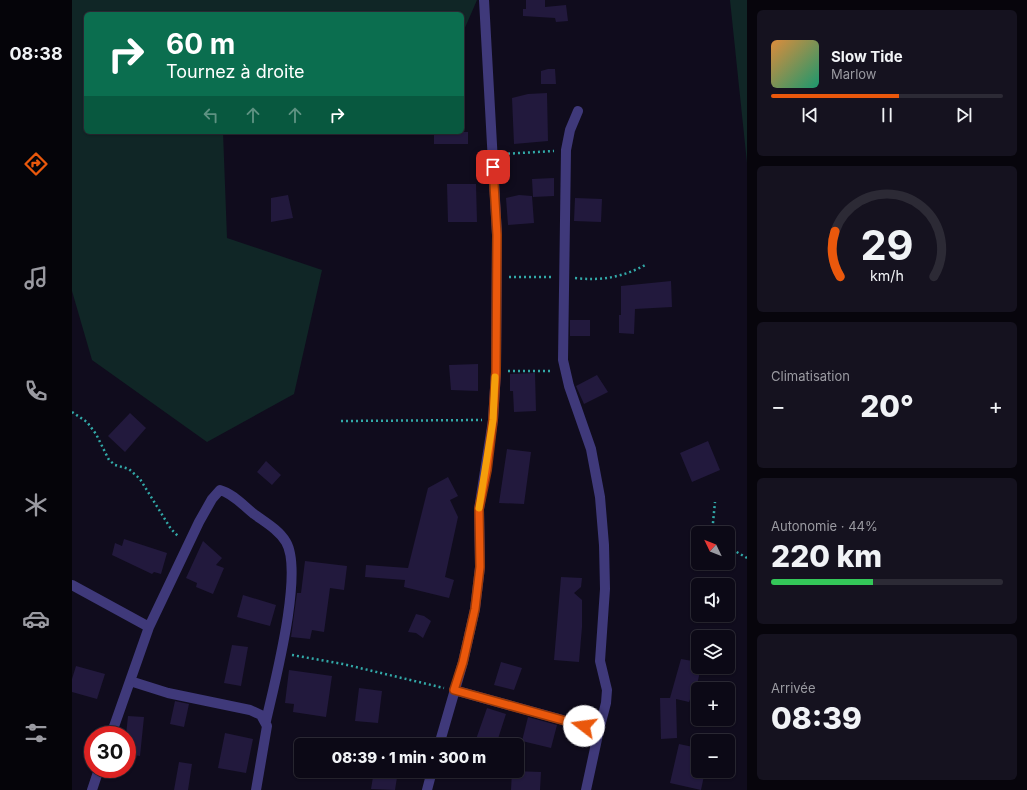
<!DOCTYPE html>
<html lang="fr">
<meta charset="utf-8">
<style>
body{margin:0;font-family:Inter,sans-serif;background:#15121f;color:#f1f3f6;height:100vh;display:flex;flex-direction:column;font-size:15px;white-space:nowrap}
*{box-sizing:border-box;margin:0}
p{font-size:13px;color:#9a9aa1}
.icon{flex:none;width:22px;height:22px;fill:none;stroke:currentColor;stroke-width:2;stroke-linecap:round;stroke-linejoin:round}
.map{position:relative;flex:1;overflow:hidden}
.panel{display:flex;flex-direction:column;gap:10px;padding:10px;background:#07050c;width:280px}
.panel>*{flex:none}
.guide{position:absolute;left:12px;top:12px;width:380px;height:122px;border-radius:6px;box-shadow:0 1px 3px #0004,0 0 0 1px #2c2a35;background:#0b6e4f;color:#fff;overflow:hidden}
.needle{width:26px;rotate:313deg}
.tools{position:absolute;left:619px;top:526px;display:grid;gap:8px}
.tools a{display:grid;place-items:center;width:44px;height:44px;border-radius:6px;background:#0c0916;box-shadow:0 1px 3px #0004,0 0 0 1px #2c2a35;font-size:20px}
.speed{position:absolute;left:12px;top:726px;display:flex;gap:8px;font-size:20px;font-weight:700;text-align:center}
.speed>*{display:grid;place-content:center;width:52px;height:52px;border-radius:50%;background:#0c0916;box-shadow:0 1px 3px #0004,0 0 0 1px #2c2a35;line-height:1}
.speed .limit{border:6px solid #d22;background:#fff;color:#111}
.pin{position:absolute;display:grid;place-items:center;width:34px;height:34px;color:#fff;margin:-17px;border-radius:8px;box-shadow:0 2px 6px #0006}
.me{position:absolute;width:44px;margin:-22px;rotate:285deg;stroke-linejoin:round;filter:drop-shadow(0 0 3px #0008)}
.turn{display:flex;align-items:center;gap:14px;height:84px;padding:0 16px;font-size:18px}
.turn .icon{width:52px;height:52px;stroke-width:2.5}
.turn b{display:block;font-size:28px;line-height:34px}
.lanes{display:flex;align-items:center;height:38px;padding:0 16px;background:#0003;justify-content:center;gap:20px;direction:ltr}
.lanes .off{opacity:.35}
.big{font-size:30px;font-weight:800;line-height:1.1}
.panel .card{flex:1;display:flex;flex-direction:column;justify-content:center;gap:6px;min-width:0;padding:0 14px;border-radius:6px;background:#15121f}
.panel .dial{align-items:center;gap:0}
.dial svg{height:104px;overflow:visible;fill:none;stroke:#2c2a35;stroke-width:7;stroke-linecap:round;text-anchor:middle}
.dial text{fill:#f1f3f6;stroke:none}
.song{display:flex;align-items:center;gap:12px}
.cover{width:48px;height:48px;border-radius:6px;background:linear-gradient(135deg,hsl(30 70% 55%),hsl(160 70% 35%))}
.played{height:4px;border-radius:2px;background:linear-gradient(90deg,#ea580c 55%,#2c2a35 55%)}
.keys{display:flex;justify-content:space-around;direction:ltr}
.heat{display:flex;justify-content:space-between;align-items:center;font-size:22px;direction:ltr}
.charge{height:6px;border-radius:3px;background:linear-gradient(90deg,#34c759 44%,#2c2a35 0)}
.trip{position:absolute;left:222px;top:738px;width:230px;height:40px;border-radius:6px;background:#0c0916;box-shadow:0 1px 3px #0004,0 0 0 1px #2c2a35;font-weight:800;line-height:40px;text-align:center}
main{display:flex;flex:1;min-height:0}
.dock{display:flex;flex-direction:column;width:72px;justify-content:space-around;align-items:center;background:#050409;color:#9a9aa1}
.dock .icon{width:28px;height:28px}
.dock .active{color:#ea580c}
.dock b{font-size:18px;color:#f1f3f6}
.map>svg:first-child{display:block}
.green{fill:#102626}
.building{fill:#22193d}
.lines{fill:none;stroke-linecap:round;stroke-linejoin:round}
.path{stroke:#32a9a8;stroke-width:2.5;stroke-dasharray:2 3;stroke-linecap:butt}
.minor{stroke:#3f397a;stroke-width:10}
.route-casing{stroke:#983908;stroke-width:10}
.route{stroke:#ea580c;stroke-width:7}
.slow{stroke:#f59e0b;stroke-width:7}
</style>
<main>
<nav class="dock">
<b>08:38</b>
<svg class="icon active" aria-label="directions" viewBox="0 0 24 24"><path d="M12 3l9 9-9 9-9-9zM9 14v-3h6M13 9l2 2-2 2"/></svg>
<svg class="icon" aria-label="music" viewBox="0 0 24 24"><path d="M9 18V5l10-2v13"/><circle cx="6" cy="18" r="3"/><circle cx="16" cy="16" r="3"/></svg>
<svg class="icon" aria-label="phone" viewBox="0 0 24 24"><path d="M5 4h4l2 5-3 2q2 4 5 5l2-3 5 2v4C11 20 4 13 5 4z"/></svg>
<svg class="icon" aria-label="climate" viewBox="0 0 24 24"><path d="M12 3v18M4 7l16 10M4 17L20 7"/></svg>
<svg class="icon" aria-label="car" viewBox="0 0 24 24"><path d="M5 17H2v-5l4-1 3-4h7l3 4 3 1v5h-3M9 17h6M6 11h13"/><circle cx="7" cy="17" r="2"/><circle cx="17" cy="17" r="2"/></svg>
<svg class="icon" aria-label="filters" viewBox="0 0 24 24"><path d="M4 7h16M4 17h16"/><circle cx="9" cy="7" r="2"/><circle cx="15" cy="17" r="2"/></svg>
</nav>
<div class="map">
<svg width="675" height="790" viewBox="0 0 675 790">
<rect width="100%" height="100%" fill="#100c1d"/>
<path class="green" d="M0,0h405l-13,30h-2v-16h-376v118h137l4,106 95,32 -28,124 -87,48 -115,-82 -20,-69z
M658,0h17v163z"/>
<path class="building" d="M454,0h19v7l21,-2 2,16 -12,1 -1,-4 -32,-2v-7h3z
M476,69h7l1,15h-15v-13z
M475,93l1,48 -34,3 -2,-46 16,-4z
M362,132h34v12h-34z
M482,178v18l-21,1 -1,-18z
M375,184h29l1,38h-29z
M216,195l5,23 -22,4v-24z
M447,195l13,1 2,27 -26,2 -2,-27z
M503,198l27,1 -1,23 -27,-1z
M599,281l1,26 -37,2 -1,25 -15,-1v-18h2v-29z
M498,320h20v16h-20z
M406,364v27l-27,-1 -2,-25z
M463,373l1,38 -22,1 -1,-21h-3v-17z
M525,375l11,17 -24,12 -8,-18z
M58,413l16,15 -21,24 -17,-16z
M636,441l12,29 -28,12 -12,-29z
M435,449l24,3 -7,52 -25,-1z
M194,461l15,14 -9,10 -15,-13z
M376,477l10,19 -8,4 8,17 -13,60 9,3 -5,18 -45,-11 1,-7 -40,-3 1,-12 42,3 20,-80z
M52,539l43,14 -6,21 -7,-2 -2,2 -40,-19 3,-12 7,3z
M131,541l19,17 -6,7 8,3 -11,26 -17,-7 1,-4 -11,-5z
M233,561l42,5 -3,24 -14,-2 -6,44 -12,-2 -2,9 -19,-2 6,-44h4z
M489,577l21,1 -1,9 -7,6 8,7v27l-3,35 -25,-2z
M171,595l33,10 -6,21 -33,-9z
M344,614l8,2 7,5 -8,17 -7,-5 -8,-1z
M160,645l16,2 -7,39 -17,-3z
M609,659l17,3v5h3l-7,31 -3,-1 -2,5 -13,-3 1,39 -16,1 -1,-41h12h-2z
M429,662l21,6 -8,22 -20,-5z
M4,666l29,8 -8,25 -25,-7v-13z
M217,670l43,6 -6,41 -33,-5 1,-8 -9,-1z
M287,688l23,3 -4,32 -23,-2z
M103,701l14,3 -5,23 -14,-3z
M415,708l19,6 -10,31h-22z
M56,716l16,1 -4,39 -13,-2 -1,-19z
M456,717l29,8 -6,23 -29,-7z
M153,733l28,6 -7,34 -28,-5z
M607,744l19,4v23h7l-4,19 -31,-7z
M107,762l13,2 -4,26h-14z
M302,771h24l-3,19 -24,-1z
M440,771l29,1 -1,18h-29z"/>
<g class="lines">
<path class="path" d="M431,154l51,-3
M437,277h43
M503,278c27,3 49,-1 72,-14
M436,371h45
M0,412l15,10 9,12 13,26 6,5 14,4 11,10 31,50 8,8
M269,421l141,-1
M640,533l3,-31
M656,547l19,11
M220,655l51,9 101,24"/>
<path class="minor" d="M506,111l-8,19 -4,20 -3,210 6,26 22,63 9,48 4,48 1,44 -5,72 7,29 -1,13 -7,27
M0,585l77,42
M58,681l38,12 82,17 11,5 6,11 -11,64
M382,690l145,40 -13,60
M39,735l38,-108 50,-105 13,-23 8,-9c12,3 24,16 34,24 11,8 25,16 32,28 18,30 -12,143 -20,179
M367,745l24,-83 12,-53 5,-42 -1,-58 14,-89 3,-48 1,-137 -13,-235
M20,790l7,-21
M355,790l5,-19"/>
</g>
<g class="lines">
<defs>
<path id="route" d="M421,167l4,68 -1,137 -3,48 -6,50 -8,39 1,58 -5,42 -12,53 -9,28 130,36"/>
</defs>
<use href="#route" class="route-casing"/>
<use href="#route" class="route"/>
<path class="slow" d="M407,508l14,-88 2,-43"/>
</g>
</svg>
<div class="tools">
<a><svg class="needle" viewBox="-14 -14 28 28"><path d="M0-13l5 13h-10z" fill="#e53935"/><path d="M0 13l5-13h-10z" fill="#9a9aa1"/></svg></a>
<a><svg class="icon" aria-label="sound" viewBox="0 0 24 24"><path d="M4 9h4l5-4v14l-5-4H4zM17 9q2 3 0 6"/></svg></a>
<a><svg class="icon" aria-label="layers" viewBox="0 0 24 24"><path d="M12 4l9 5-9 5-9-5zM3 14l9 5 9-5"/></svg></a>
<a>+</a>
<a>−</a>
</div>
<div class="speed"><div class="limit">30</div></div>
<div class="pin" style="left:421px;top:167px;background:#d93025"><svg class="icon" aria-label="arrive" viewBox="0 0 24 24"><path d="M6 21V4h12l-3 4 3 4H6"/></svg></div>
<svg class="me" style="left:512px;top:726px" viewBox="-20 -20 40 40"><circle r="19" fill="#fff"/><path d="M0-13L10 11 0 6-10 11z" fill="#ea580c"/></svg>
<div class="trip">08:39 · 1 min · 300 m</div>
<div class="guide">
<div class="turn"><svg class="icon" aria-label="right" viewBox="0 0 24 24"><path d="M7 20v-9h11M14 6l5 5-5 5"/></svg><div><b>60 m</b>Tournez à droite</div></div>
<div class="lanes"><svg class="icon off" aria-label="left" viewBox="0 0 24 24"><path d="M17 20v-9H6M10 6l-5 5 5 5"/></svg><svg class="icon off" aria-label="ahead" viewBox="0 0 24 24"><path d="M12 20V5M6 11l6-6 6 6"/></svg><svg class="icon off" aria-label="ahead" viewBox="0 0 24 24"><path d="M12 20V5M6 11l6-6 6 6"/></svg><svg class="icon" aria-label="right" viewBox="0 0 24 24"><path d="M7 20v-9h11M14 6l5 5-5 5"/></svg></div>
</div>
</div>
<section class="panel">
<div class="card">
<div class="song"><i class="cover"></i><div><b>Slow Tide</b><p>Marlow</p></div></div>
<div class="played"></div>
<div class="keys"><svg class="icon" aria-label="previous" viewBox="0 0 24 24"><path d="M18 5L8 12l10 7zM5 5v14"/></svg><svg class="icon" aria-label="pause" viewBox="0 0 24 24"><path d="M8 5v14M16 5v14"/></svg><svg class="icon" aria-label="next" viewBox="0 0 24 24"><path d="M6 5l10 7-10 7zM19 5v14"/></svg></div>
</div>
<div class="card dial"><svg viewBox="0 0 100 80">
<path d="M14 69A42 42 0 1 1 86 69"/>
<path d="M14 69A42 42 0 0 1 10 34" stroke="#ea580c"/>
<text x="50" y="56" font-size="32" font-weight="700">29</text>
<text x="50" y="72" font-size="11">km/h</text>
</svg></div>
<div class="card"><p>Climatisation</p>
<div class="heat"><a>−</a><b class="big">20°</b><a>+</a></div>
</div>
<div class="card"><p>Autonomie · 44%</p><b class="big">220 km</b><div class="charge"></div></div>
<div class="card"><p>Arrivée</p><b class="big">08:39</b></div>
</section>
</main>
